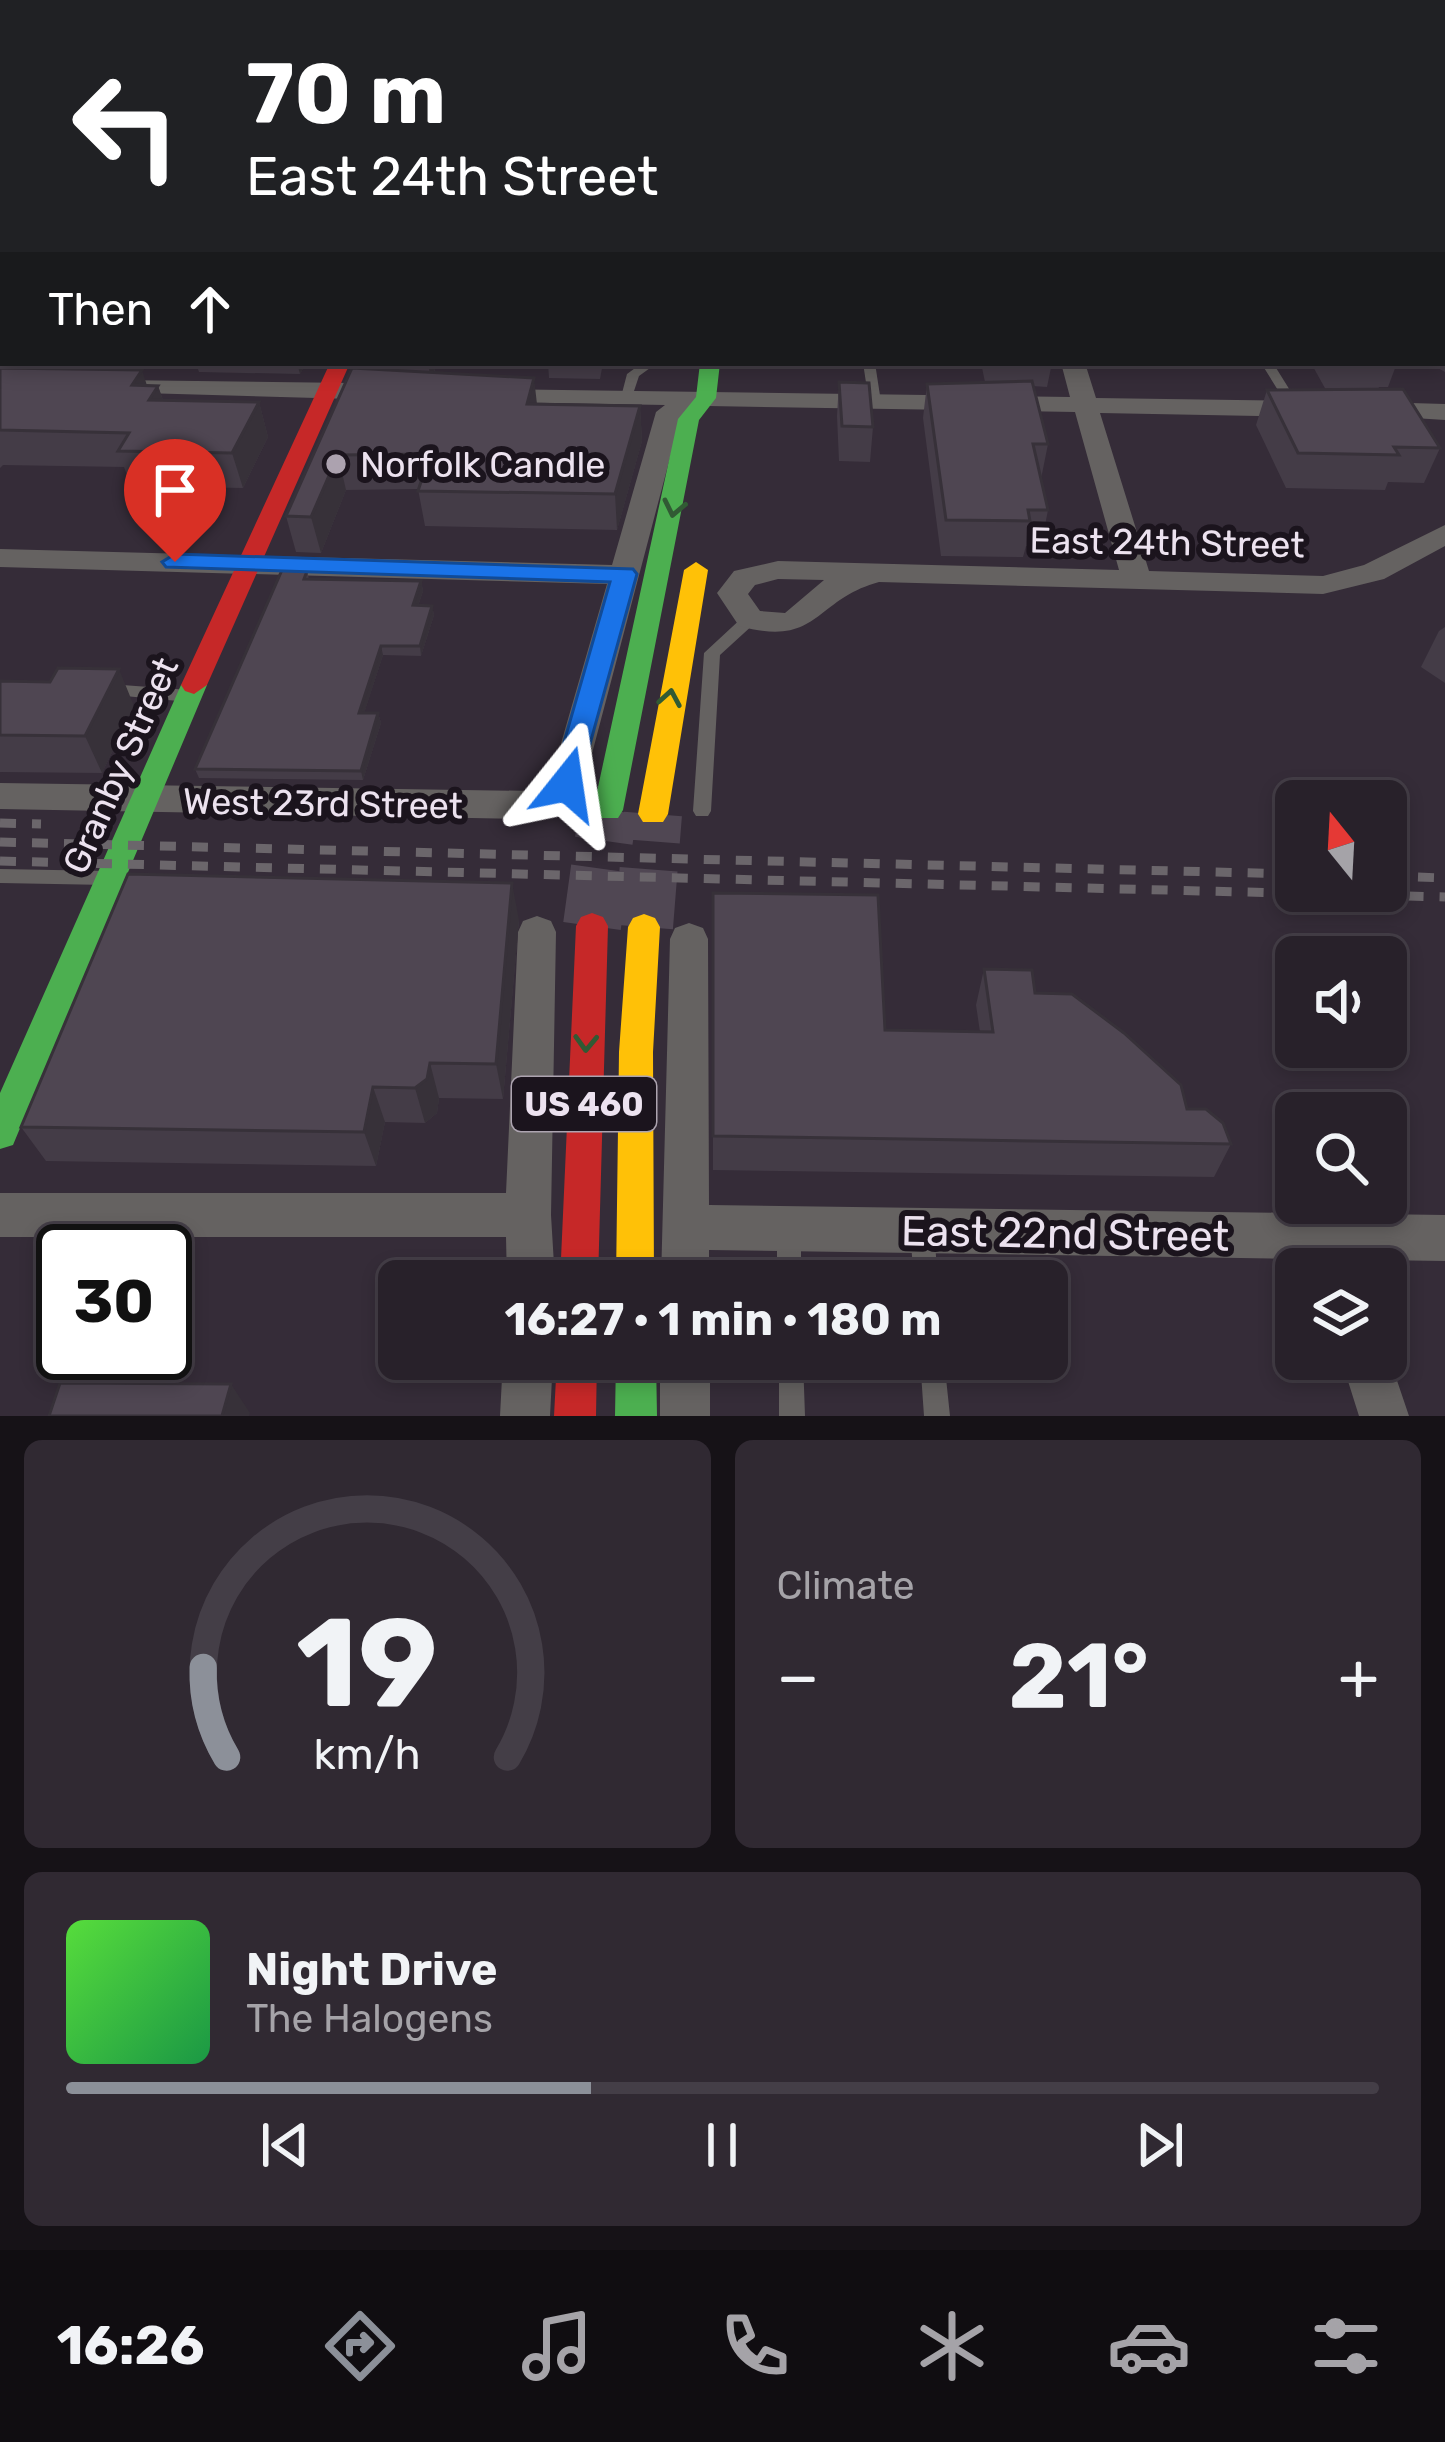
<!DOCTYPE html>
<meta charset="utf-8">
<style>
body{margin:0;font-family:Rubik,sans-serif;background:#302932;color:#f1f3f6;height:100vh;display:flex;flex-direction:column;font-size:45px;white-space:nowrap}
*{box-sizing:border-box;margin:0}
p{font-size:39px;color:#a5a3a8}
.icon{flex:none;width:66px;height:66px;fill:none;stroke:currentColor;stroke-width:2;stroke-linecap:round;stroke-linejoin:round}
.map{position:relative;height:1416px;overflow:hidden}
.drawer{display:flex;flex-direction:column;gap:24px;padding:24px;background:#161217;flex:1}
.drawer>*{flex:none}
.banner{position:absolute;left:0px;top:0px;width:1446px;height:366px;box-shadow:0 6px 18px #0003,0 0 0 3px #443e47;background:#202124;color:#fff;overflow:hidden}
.needle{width:78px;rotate:342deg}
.fabs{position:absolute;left:1275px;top:780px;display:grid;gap:24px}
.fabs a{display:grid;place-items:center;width:132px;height:132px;border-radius:18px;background:#28212a;box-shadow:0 6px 18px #0003,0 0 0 3px #443e47;font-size:60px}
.speed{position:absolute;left:36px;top:1224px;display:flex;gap:24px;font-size:60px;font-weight:700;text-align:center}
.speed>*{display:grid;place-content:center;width:156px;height:156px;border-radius:50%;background:#28212a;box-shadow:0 6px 18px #0003,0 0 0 3px #443e47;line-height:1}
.speed .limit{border:6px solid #111;border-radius:18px;background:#fff;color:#111}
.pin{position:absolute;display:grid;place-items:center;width:102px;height:102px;color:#fff;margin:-123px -51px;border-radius:50% 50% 50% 0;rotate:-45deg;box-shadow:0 0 12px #0007}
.pin .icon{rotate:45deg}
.me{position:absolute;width:132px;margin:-66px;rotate:15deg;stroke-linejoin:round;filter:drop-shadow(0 0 9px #0008)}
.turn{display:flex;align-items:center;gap:42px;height:252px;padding:0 48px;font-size:54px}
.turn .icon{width:156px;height:156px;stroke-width:2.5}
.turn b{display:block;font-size:84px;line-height:102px}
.then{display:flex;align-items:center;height:114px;padding:0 48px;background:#0003;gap:24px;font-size:45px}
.big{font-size:90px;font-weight:700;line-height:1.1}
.drawer .tile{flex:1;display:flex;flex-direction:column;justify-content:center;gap:18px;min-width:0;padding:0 42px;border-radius:18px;background:#302932}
.drawer .dial{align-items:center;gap:0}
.dial svg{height:312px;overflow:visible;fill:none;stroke:#443e47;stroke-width:7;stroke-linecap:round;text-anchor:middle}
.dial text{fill:#f1f3f6;stroke:none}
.song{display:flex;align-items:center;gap:36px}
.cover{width:144px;height:144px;border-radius:18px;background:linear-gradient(135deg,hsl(110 70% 55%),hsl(140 70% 35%))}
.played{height:12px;border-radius:6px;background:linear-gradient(90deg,#8c9099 40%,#443e47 40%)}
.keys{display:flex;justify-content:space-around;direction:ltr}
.heat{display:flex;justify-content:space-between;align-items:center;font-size:66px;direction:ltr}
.drawer .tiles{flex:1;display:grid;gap:24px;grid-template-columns:1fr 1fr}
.tile:last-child{grid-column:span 2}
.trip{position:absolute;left:378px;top:1260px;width:690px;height:120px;border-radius:18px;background:#28212a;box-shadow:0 6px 18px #0003,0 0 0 3px #443e47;font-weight:700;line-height:120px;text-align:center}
.tab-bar{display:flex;height:192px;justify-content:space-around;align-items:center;background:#100d11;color:#a5a3a8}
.tab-bar .icon{width:84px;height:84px}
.tab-bar .selected{color:#8c9099}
.tab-bar b{font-size:54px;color:#f1f3f6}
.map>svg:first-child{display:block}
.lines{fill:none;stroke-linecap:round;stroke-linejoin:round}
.primary-tunnel{stroke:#504753;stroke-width:58;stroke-dasharray:58 28;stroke-linecap:butt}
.lane{fill:#656261;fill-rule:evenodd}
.street{fill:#656261;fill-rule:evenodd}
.fast{fill:#4caf50;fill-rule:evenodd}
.slow{fill:#ffc107;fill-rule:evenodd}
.jam{fill:#c62828;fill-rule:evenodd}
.rail{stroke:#6b666b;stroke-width:9;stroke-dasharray:16 16;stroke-linecap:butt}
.wall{fill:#443c47}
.shaded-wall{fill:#373139}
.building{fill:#4f4652;stroke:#373139;stroke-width:3}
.oneway{stroke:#315a34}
.route{fill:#1a73e8;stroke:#114b97;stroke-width:3}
.poi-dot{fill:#aca2af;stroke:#1b141d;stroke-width:4.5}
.labels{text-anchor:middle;stroke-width:12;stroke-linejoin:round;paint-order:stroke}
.shield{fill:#1b141d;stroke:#ada4b0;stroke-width:3}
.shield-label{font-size:33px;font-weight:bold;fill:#ece2ef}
.poi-label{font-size:36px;fill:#ece2ef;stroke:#1b141d;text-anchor:start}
.street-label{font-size:36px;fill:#ece2ef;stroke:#1b141d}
.near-street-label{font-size:42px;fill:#ece2ef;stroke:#1b141d}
</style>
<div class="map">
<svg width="1445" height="1416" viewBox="0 0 1445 1416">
<rect width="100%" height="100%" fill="#352c38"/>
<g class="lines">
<path class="primary-tunnel" d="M592,926l16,-116
M644,927l9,-113"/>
<path class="lane" d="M642,363h15l-18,13 -8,24h-8l-2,-3 6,-23z
M863,363h12l6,39 -2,3h-8l-2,-3z
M1261,363h12l28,45 -2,3h-8z
M750,614l5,1 3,4 -3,4 -35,32 -9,156 -3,5h-12l-3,-5 11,-158 41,-38z
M109,684l80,6 8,6 -8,6 -86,-8 -2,-4z
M0,869l108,2 7,2 2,5 -2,5 -7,2 -108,-2z
M922,1220l8,3 4,8 4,50h-24l-4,-50 4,-8z
M789,1223l8,3 4,8v47h-24v-47l4,-8z
M779,1359h24l2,57h-26z
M920,1359h24l6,57h-26z"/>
<path class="street" d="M269,0h16l-18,3z
M1099,0h21l2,3h-21z
M0,74h3v10h-3z
M1443,131l2,1v12l-2,-1z
M3,320v17l-3,1v-17z
M1061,363h24l11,35 210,3 13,8 -13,8 -206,-4 49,158 174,5 41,-11 81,-40v21l-61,33 -61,15 -444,-12c-66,18 -59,66 -140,44l-22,-33 17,-22 44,-10 341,9 -44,-158 -367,-6 -27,10 -97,368 -26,26 -31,9 -527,-10v-26l535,8 16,-13 56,-194 -607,-17v-18l612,16 44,-153 9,-7 -171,-3 -9,-3v-10l585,8zM778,579l46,1 -39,33 -25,-2 -12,-17 7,-9z
M116,380l236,3 13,8 -13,8 -245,-7v-10z
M1376,402l69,2v16l-78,-5 -4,-5z
M537,916l14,5 5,11 -5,283 4,66h-48l-1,-44h-506v-44h506l12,-261 5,-11z
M689,923l14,5 5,11 1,266 736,10v46l-736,-11v31h-48l9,-342 5,-11z
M1386,1348l23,68h-50l-18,-57h45z
M503,1359h50l-3,57h-50z
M660,1359h50v57h-50z"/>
<path class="fast" d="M700,363h20l-4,35 -17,22 -76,390 -5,8h-20l-5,-8 85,-391 18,-22z
M194,676l13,9 -189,448 -5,12 -13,4v-56l181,-408z
M616,1359h40l1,57h-42z"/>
<path class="slow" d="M806,0h14l-3,3z
M1443,104h2v8h-2z
M0,251h3v10h-3z
M696,562l12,8 -40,244 -5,8h-20l-5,-8 46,-244z
M644,914l11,4 5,9 -7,125 1,229h-38l3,-229 9,-125 5,-9z"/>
<path class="jam" d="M843,0h16l2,3h-16z
M1443,291l2,1v12l-2,-1z
M330,363h20l-143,322 -13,9 -9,-3 -4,-6z
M592,913l11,4 5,9 -10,355h-38l16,-355 5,-9z
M557,1359h40l-1,57h-42z"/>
<path class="rail" d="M0,823l41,1
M0,842l1296,32
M0,861l1445,36
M1386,876l59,2"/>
</g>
<path class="wall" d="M303,0h172v1z
M891,0h216l7,3h-217z
M0,111h3v129h-3z
M1445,321v51l-16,-9h14v-41z
M196,363h110l-6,11 -101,-2z
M366,363h71l-3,10 103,32 103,1 2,35 -25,89 -192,-4 -7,-37 -72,1 -25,63 -25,-1 -10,-36 81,-147z
M548,363h55l-3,16 -51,-1z
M749,363h111l-1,6 -110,-2z
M981,363h71l-5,24 -14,-1 15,58 -7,35 7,31 -7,36h-15l-3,11 -82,-1 -18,-138 4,-34 58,-2z
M1311,363h86l-9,24h-9l-1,2 62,59 -16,35 -36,-1 -3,8 -99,-2 -30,-63 11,-35h59z
M0,368l158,18 5,14 96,2 9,35 -25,51 -112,-2 -7,-19 -121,-2 -3,3z
M839,382l34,45 -3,35 -31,-1 -2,-45z
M307,571l2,8 112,2 2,10 -5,15h14l2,9 -13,41 -38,-1 -19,58h14l3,10 -18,57 -164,-2 -4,-9z
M1445,627v56l-24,-16 18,-36z
M0,681l134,25 -32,67 -102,-1z
M713,893l172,137 95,2 -4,-27 8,-36 51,24 196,151 -17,33 -501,-7z
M519,920l-16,179 -64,-1 -2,15 -12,10 -40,-1 -9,44 -330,-5 -25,-34z"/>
<path class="shaded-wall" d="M0,260l3,8v26l-3,3z
M297,363h9l-6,11z
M428,363h9l-6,18z
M142,370l9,28 7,-12 12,34 -38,-35z
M534,378l4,35 -11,-9z
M259,402l9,35 -25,51 -11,-35z
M640,406l2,35 -25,89 -2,-36z
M338,455l8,35 -25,63 -10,-36z
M421,581l2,10 -8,24 -2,-10z
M432,606l2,9 -13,41 -1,-10z
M381,646l2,9 -22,68 -2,-10z
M119,669l15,37 -32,67 -17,-37z
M378,713l3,10 -18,57 -2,-9z
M512,883l7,37 -16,179 -7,-35z
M430,1063l9,35 -2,15 -12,10 -10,-35z
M373,1087l12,35 -9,44 -12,-34z
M231,1384l19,29 -1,3h-27z"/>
<path class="building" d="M2,0h218l-2,3h-215v53h-3z
M636,0h30v3h-31z
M920,0h187l7,3h-188z
M1184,0h261l-1,100 -1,-97h-272z
M0,111h3v113h-3v-69l2,-21 -2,-1z
M0,368l142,2 -10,15 26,1 -9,14 110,2 -27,51 -114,-2 11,-18 -129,-3z
M352,368l182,10 -7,26 113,2 -25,88 -197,-3 12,-37 -92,1 -27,62 -25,-1z
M1032,381l16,63h-15l15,66h-20l2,11 -84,-1 -19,-136z
M839,382l30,1 4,44 -31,-1z
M1403,389l37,59 -46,-1 5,8 -101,-2 -31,-63z
M282,570l25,1 -3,8 117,2 -8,24 19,1 -12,40h-39l-22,67h19l-17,58 -166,-2z
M58,668l61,1 -34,67 -85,-1v-54l50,1z
M128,874l384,9 -16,181 -66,-1 -3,16 -12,9 -42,-1 -9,45 -343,-5z
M713,893l165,2 7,135 108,2 -9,-63 48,1 3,23 37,1 52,39 57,52 6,24h19l17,14 8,21 -518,-8z
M60,1383l171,1 -9,32h-173z"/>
<defs><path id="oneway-chevron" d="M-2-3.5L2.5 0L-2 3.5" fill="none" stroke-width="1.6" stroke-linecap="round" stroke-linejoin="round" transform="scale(3)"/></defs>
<g class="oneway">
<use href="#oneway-chevron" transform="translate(674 508) rotate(102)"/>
<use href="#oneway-chevron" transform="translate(670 698) rotate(-80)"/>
<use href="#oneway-chevron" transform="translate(586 1043) rotate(92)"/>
</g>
<path class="route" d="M175,554l458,15 4,5 -60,217h-21l-4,-7 58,-202 -444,-15 -4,-5z"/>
<circle class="poi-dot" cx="336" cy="464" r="12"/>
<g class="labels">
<rect class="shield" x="512" y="1077" width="144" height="54" rx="9"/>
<g class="shield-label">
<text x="584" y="1116">US 460</text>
</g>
<g class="poi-label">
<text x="360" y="477">Norfolk Candle</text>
</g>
<g class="street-label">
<text transform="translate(1167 542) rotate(1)" y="13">East 24th Street</text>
<text transform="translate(120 765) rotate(-66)" y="13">Granby Street</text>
<text transform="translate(323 803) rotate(1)" y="13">West 23rd Street</text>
</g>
<g class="near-street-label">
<text transform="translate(1065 1233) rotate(1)" y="15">East 22nd Street</text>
</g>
</g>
</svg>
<div class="fabs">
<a><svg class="needle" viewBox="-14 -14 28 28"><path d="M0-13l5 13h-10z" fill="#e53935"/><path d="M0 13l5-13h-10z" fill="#a5a3a8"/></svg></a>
<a><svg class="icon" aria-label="sound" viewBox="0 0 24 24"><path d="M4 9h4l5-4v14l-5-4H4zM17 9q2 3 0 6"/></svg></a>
<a><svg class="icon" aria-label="search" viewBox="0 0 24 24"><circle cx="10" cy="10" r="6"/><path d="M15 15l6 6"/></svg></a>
<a><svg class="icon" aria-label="layers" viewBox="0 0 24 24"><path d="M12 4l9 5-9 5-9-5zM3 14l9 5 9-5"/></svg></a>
</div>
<div class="speed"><div class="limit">30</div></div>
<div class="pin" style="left:175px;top:562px;background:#d93025"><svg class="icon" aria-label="arrive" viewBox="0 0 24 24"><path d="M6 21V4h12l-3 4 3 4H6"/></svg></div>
<svg class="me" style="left:567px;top:784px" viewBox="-20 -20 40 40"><path d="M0-17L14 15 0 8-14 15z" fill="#1a73e8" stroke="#fff" stroke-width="4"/></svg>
<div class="trip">16:27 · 1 min · 180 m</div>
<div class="banner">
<div class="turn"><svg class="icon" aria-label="left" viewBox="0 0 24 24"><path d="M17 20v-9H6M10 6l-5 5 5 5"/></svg><div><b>70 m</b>East 24th Street</div></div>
<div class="then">Then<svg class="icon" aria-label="ahead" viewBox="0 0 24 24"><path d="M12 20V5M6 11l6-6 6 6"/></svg></div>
</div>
</div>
<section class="drawer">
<div class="tiles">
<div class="tile dial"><svg viewBox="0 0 100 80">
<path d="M14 69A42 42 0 1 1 86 69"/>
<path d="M14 69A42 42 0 0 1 8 46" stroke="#8c9099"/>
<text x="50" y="56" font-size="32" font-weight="700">19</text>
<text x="50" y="72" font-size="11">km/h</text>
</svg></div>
<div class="tile"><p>Climate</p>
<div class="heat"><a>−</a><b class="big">21°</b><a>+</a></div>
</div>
<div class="tile">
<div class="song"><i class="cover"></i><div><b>Night Drive</b><p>The Halogens</p></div></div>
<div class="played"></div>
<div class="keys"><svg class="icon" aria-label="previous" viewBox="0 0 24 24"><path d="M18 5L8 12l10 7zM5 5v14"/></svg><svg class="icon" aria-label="pause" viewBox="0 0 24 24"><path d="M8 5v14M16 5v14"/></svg><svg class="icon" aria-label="next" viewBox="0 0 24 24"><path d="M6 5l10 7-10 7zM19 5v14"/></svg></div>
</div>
</div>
</section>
<nav class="tab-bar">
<b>16:26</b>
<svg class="icon selected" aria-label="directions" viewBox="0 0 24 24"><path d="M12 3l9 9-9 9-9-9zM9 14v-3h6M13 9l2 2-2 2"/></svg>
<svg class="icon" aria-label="music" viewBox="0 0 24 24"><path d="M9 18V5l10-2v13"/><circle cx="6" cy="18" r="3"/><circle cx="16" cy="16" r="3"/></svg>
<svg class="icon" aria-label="phone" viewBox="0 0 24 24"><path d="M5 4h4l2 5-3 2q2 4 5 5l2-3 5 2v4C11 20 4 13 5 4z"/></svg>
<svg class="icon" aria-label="climate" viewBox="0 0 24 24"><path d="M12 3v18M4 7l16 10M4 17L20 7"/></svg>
<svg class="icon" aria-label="car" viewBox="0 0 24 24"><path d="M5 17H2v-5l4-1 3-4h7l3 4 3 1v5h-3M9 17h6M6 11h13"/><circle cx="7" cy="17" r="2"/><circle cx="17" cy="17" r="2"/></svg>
<svg class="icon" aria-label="filters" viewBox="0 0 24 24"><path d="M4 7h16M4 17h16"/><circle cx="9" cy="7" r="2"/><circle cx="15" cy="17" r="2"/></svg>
</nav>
